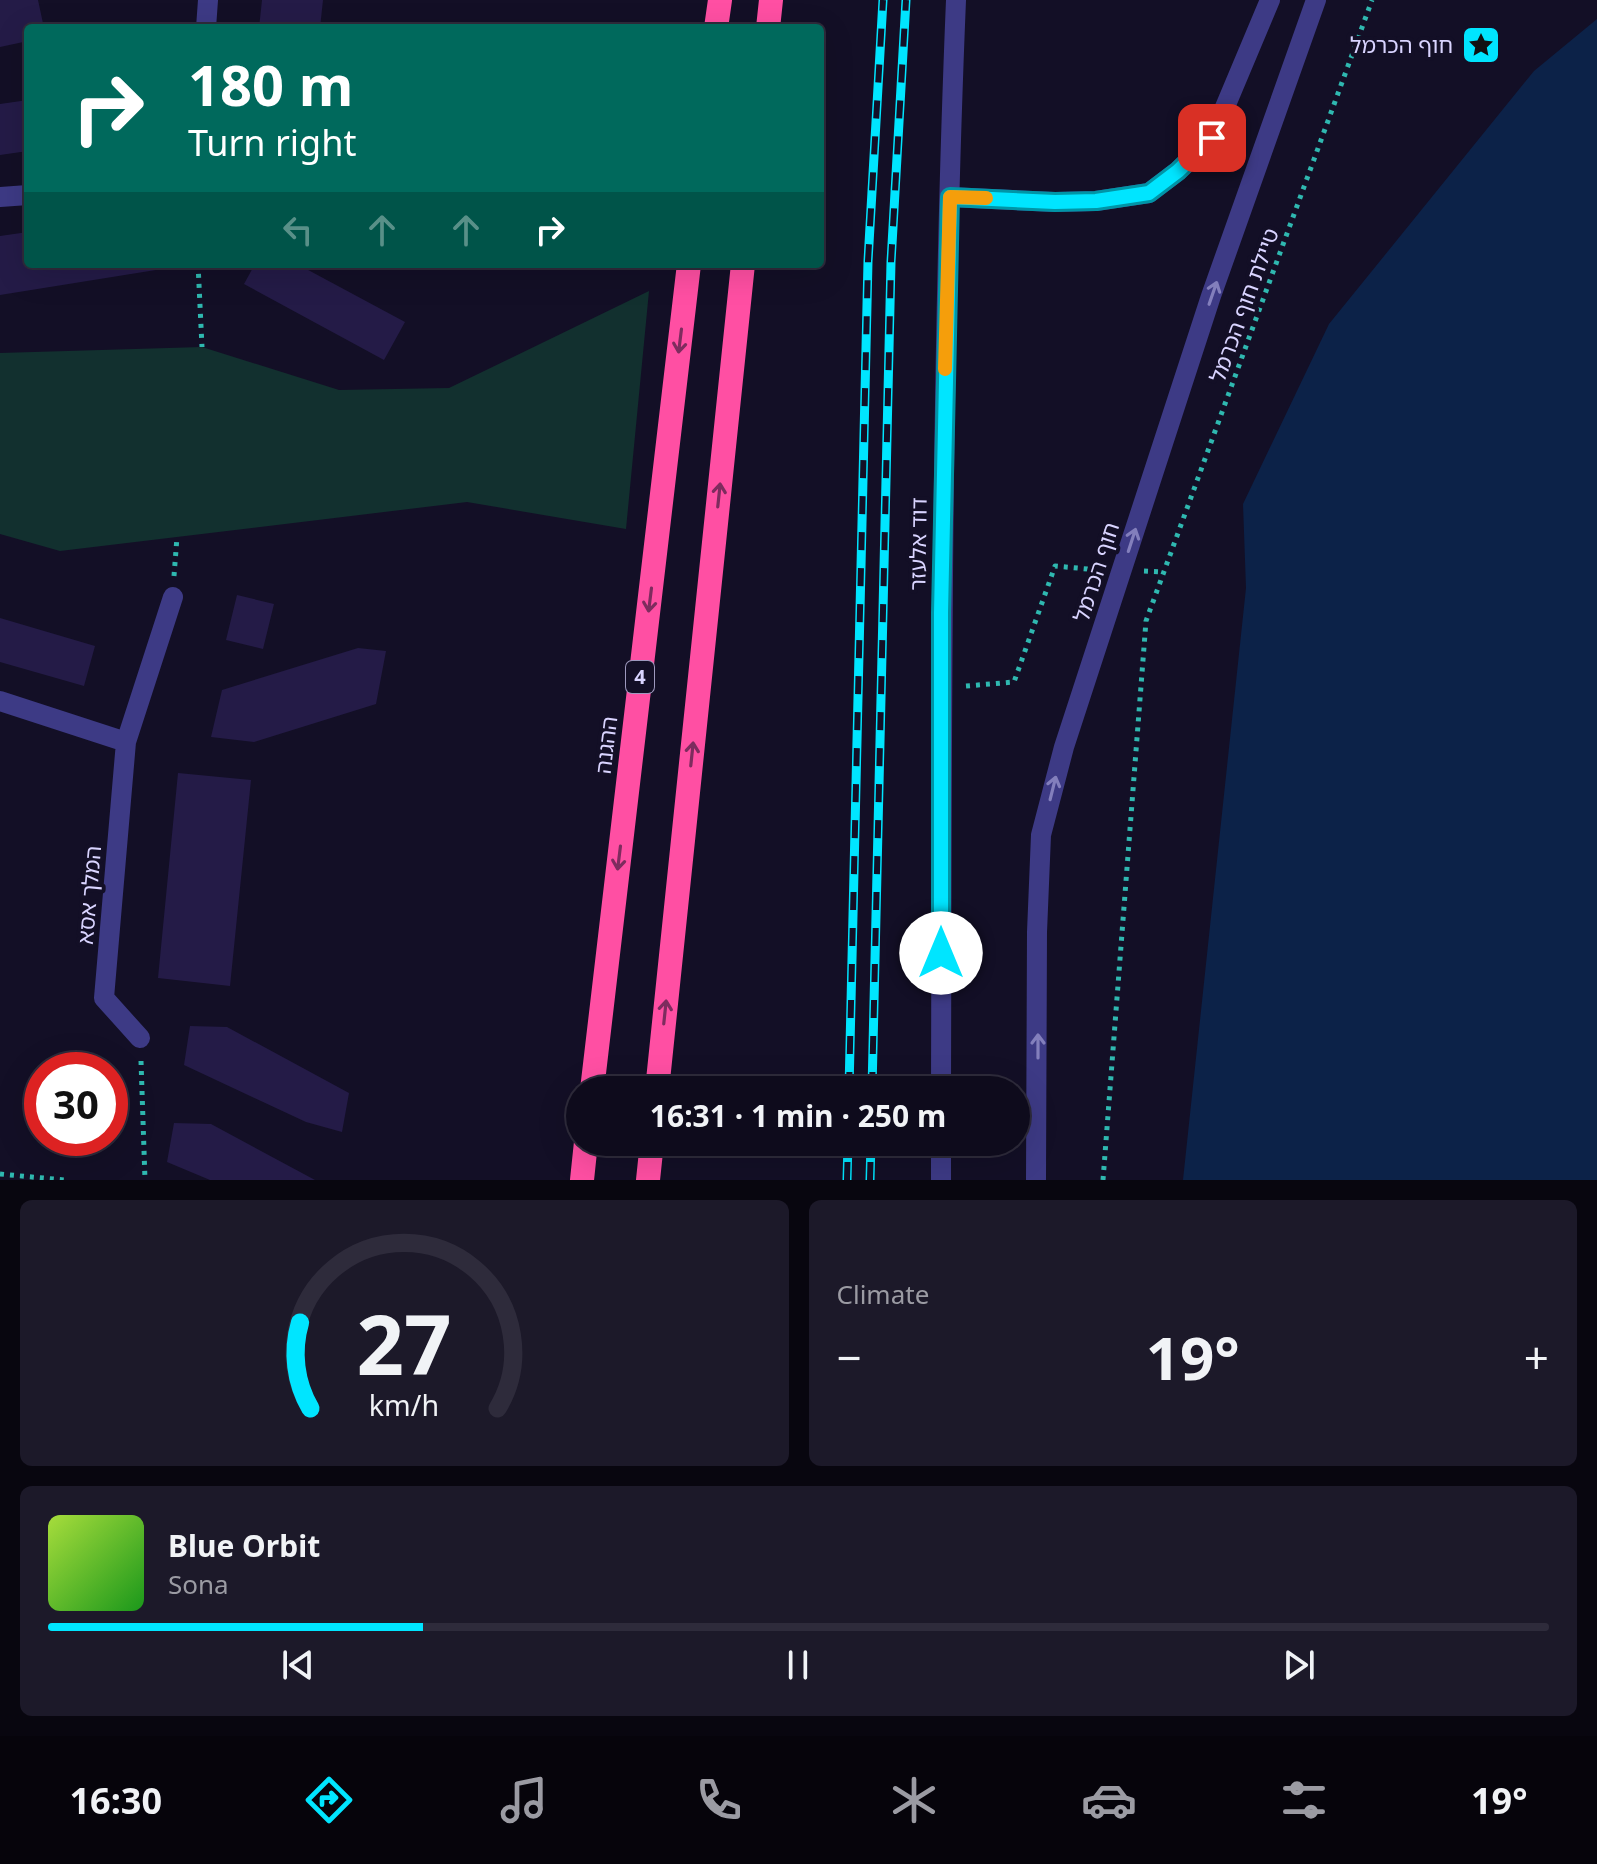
<!DOCTYPE html>
<meta charset="utf-8">
<style>
body{margin:0;font-family:"Noto Sans","Noto Sans Hebrew",sans-serif;background:#1c1929;color:#f1f3f6;height:100vh;display:flex;flex-direction:column;font-size:30px;white-space:nowrap}
*{box-sizing:border-box;margin:0}
p{font-size:26px;color:#9b9ba3}
.icon{flex:none;width:44px;height:44px;fill:none;stroke:currentColor;stroke-width:2;stroke-linecap:round;stroke-linejoin:round}
.map{position:relative;height:1180px;overflow:hidden}
.details{display:flex;flex-direction:column;gap:20px;padding:20px;background:#08060f;flex:1}
.details>*{flex:none}
.guide{position:absolute;left:24px;top:24px;width:800px;height:244px;border-radius:8px;box-shadow:0 8px 32px #0002,0 0 0 2px #2e2b3b;background:#00695c;color:#fff;overflow:hidden}
.speed{position:absolute;left:24px;top:1052px;display:flex;gap:16px;font-size:40px;font-weight:700;text-align:center}
.speed>*{display:grid;place-content:center;width:104px;height:104px;border-radius:50%;background:#0e0b1c;box-shadow:0 8px 32px #0002,0 0 0 2px #2e2b3b;line-height:1}
.speed .limit{border:12px solid #d22;background:#fff;color:#111}
.pin{position:absolute;display:grid;place-items:center;width:68px;height:68px;color:#fff;margin:-34px;border-radius:16px;box-shadow:0 4px 12px #0006}
.me{position:absolute;width:88px;margin:-44px;rotate:0deg;stroke-linejoin:round;filter:drop-shadow(0 0 6px #0008)}
.turn{display:flex;align-items:center;gap:28px;height:168px;padding:0 32px;font-size:36px}
.turn .icon{width:104px;height:104px;stroke-width:2.5}
.turn b{display:block;font-size:56px;line-height:68px}
.lanes{display:flex;align-items:center;height:76px;padding:0 32px;background:#0003;justify-content:center;gap:40px;direction:ltr}
.lanes .off{opacity:.35}
.big{font-size:60px;font-weight:700;line-height:1.1}
.details .card{flex:1;display:flex;flex-direction:column;justify-content:center;gap:12px;min-width:0;padding:0 28px;border-radius:12px;background:#1c1929}
.details .dial{align-items:center;gap:0}
.dial svg{height:208px;overflow:visible;fill:none;stroke:#2e2b3b;stroke-width:7;stroke-linecap:round;text-anchor:middle}
.dial text{fill:#f1f3f6;stroke:none}
.song{display:flex;align-items:center;gap:24px}
.cover{width:96px;height:96px;border-radius:12px;background:linear-gradient(135deg,hsl(80 70% 55%),hsl(120 70% 35%))}
.played{height:8px;border-radius:4px;background:linear-gradient(90deg,#00e5ff 25%,#2e2b3b 25%)}
.keys{display:flex;justify-content:space-around;direction:ltr}
.heat{display:flex;justify-content:space-between;align-items:center;font-size:44px;direction:ltr}
.details .tiles{flex:1;display:grid;gap:20px;grid-template-columns:1fr 1fr}
.card:last-child{grid-column:span 2}
.trip{position:absolute;left:566px;top:1076px;width:464px;height:80px;border-radius:40px;background:#0e0b1c;box-shadow:0 8px 32px #0002,0 0 0 2px #2e2b3b;font-weight:700;line-height:80px;text-align:center}
.tabs{display:flex;height:128px;justify-content:space-around;align-items:center;background:#06040b;color:#9b9ba3}
.tabs .icon{width:56px;height:56px}
.tabs .active{color:#00e5ff}
.tabs b{font-size:36px;color:#f1f3f6}
.map>svg:first-child{display:block}
.green{fill:#12302f}
.water{fill:#0c2248}
.building{fill:#241b47}
.lines{fill:none;stroke-linecap:round;stroke-linejoin:round}
.path{stroke:#2fb8b0;stroke-width:5;stroke-dasharray:4 6;stroke-linecap:butt}
.minor{stroke:#3d3a85;stroke-width:20}
.highway{stroke:#ff4fa3;stroke-width:24}
.rail-casing{stroke:#00e5ff;stroke-width:9}
.rail{stroke:#130f26;stroke-width:6;stroke-dasharray:18;stroke-linecap:butt}
.oneway{stroke:#837fbc}
.oneway2{stroke:#7d2c5e}
.route-casing{stroke:#0095a6;stroke-width:20}
.route{stroke:#00e5ff;stroke-width:14}
.slow{stroke:#f59e0b;stroke-width:14}
.labels{text-anchor:middle;stroke-width:8;stroke-linejoin:round;paint-order:stroke}
.shield{fill:#130f26;stroke:#9e99be;stroke-width:2}
.shield-label{font-size:20px;font-weight:bold;fill:#d9d4ff}
.poi-label{font-size:22px;fill:#d9d4ff;stroke:#130f26;text-anchor:end}
.street-label{font-size:22px;fill:#d9d4ff;stroke:#130f26}
</style>
<div class="map">
<svg width="1597" height="1180" viewBox="0 0 1597 1180">
<rect width="100%" height="100%" fill="#130f26"/>
<path class="green" d="M649,291l-23,238 -159,-27 -407,49 -60,-17v-181l202,-6 137,43 110,-2z"/>
<path class="water" d="M1597,19v1161h-414l63,-592 -3,-84 86,-180 205,-253z"/>
<path class="building" d="M0,0h38l6,28h-16v13l-28,6z
M262,0h61l-3,28h-61z
M28,100v51l-28,4v-51z
M28,232v32h133l1,5 -162,26v-59z
M255,264h42l108,58 -21,38 -140,-76z
M237,595l37,9 -11,45 -37,-9z
M0,618l95,28 -11,40 -84,-24z
M358,648l28,3 -10,53 -122,38 -43,-5 11,-47z
M178,773l73,7 -21,206 -72,-8z
M190,1026l37,1 122,66 -7,39 -36,-10 -122,-57z
M174,1123l37,1 104,56h-105l-43,-18z"/>
<g class="lines">
<path class="path" d="M198,264l4,83
M1144,571l20,1
M174,576l3,-39
M966,686l48,-4 41,-116 43,4
M141,1061l4,119
M0,1174l64,6
M1103,1180l43,-559 226,-621"/>
<path class="minor" d="M206,28l2,-28
M0,197l28,-2
M950,197l105,5 41,-1 53,-8 29,-22 34,-33 58,-138
M0,701l126,41 -22,256 36,40
M126,742l47,-145
M941,1090c1,-364 0,-727 15,-1090
M941,1180v-38
M1036,1180l1,-248 4,-97 23,-88 147,-451 105,-296"/>
<path class="highway" d="M716,28l4,-28
M768,28l3,-28
M592,1090l97,-826
M657,1090l86,-826
M582,1180l4,-38
M648,1180l4,-38"/>
<defs>
<path id="rail" d="M849,1090l19,-829 15,-261
M872,1090l19,-828 15,-262
M847,1180l1,-38
M870,1180l1,-38"/>
</defs>
<use href="#rail" class="rail-casing"/>
<use href="#rail" class="rail"/>
</g>
<defs><path id="oneway-shaft" d="M-6 0H5M1.5-3L5.5 0L1.5 3" fill="none" stroke-width="1.6" stroke-linecap="round" stroke-linejoin="round" transform="scale(2)"/></defs>
<g class="oneway">
<use href="#oneway-shaft" transform="translate(1213 293) rotate(-71)"/>
<use href="#oneway-shaft" transform="translate(1132 540) rotate(-72)"/>
<use href="#oneway-shaft" transform="translate(1053 788) rotate(-76)"/>
<use href="#oneway-shaft" transform="translate(1038 1046) rotate(-90)"/>
</g>
<g class="oneway2">
<use href="#oneway-shaft" transform="translate(680 341) rotate(97)"/>
<use href="#oneway-shaft" transform="translate(719 495) rotate(-84)"/>
<use href="#oneway-shaft" transform="translate(650 600) rotate(97)"/>
<use href="#oneway-shaft" transform="translate(692 754) rotate(-84)"/>
<use href="#oneway-shaft" transform="translate(619 858) rotate(97)"/>
<use href="#oneway-shaft" transform="translate(665 1012) rotate(-84)"/>
</g>
<g class="lines">
<defs>
<path id="route" d="M941,953v-340l9,-416 105,5 41,-1 53,-8 29,-22 34,-33"/>
</defs>
<use href="#route" class="route-casing"/>
<use href="#route" class="route"/>
<path class="slow" d="M945,369l5,-172 36,1"/>
</g>
<defs>
<symbol id="sight-square" viewBox="-11 -11 22 22"><rect x="-9" y="-9" width="18" height="18" rx="4" fill="#00e5ff" stroke="#130f26"/><path d="M0-6L1.8-2.2L6-1.7L2.9 1.2L3.7 5.4L0 3.3L-3.7 5.4L-2.9 1.2L-6-1.7L-1.8-2.2Z" fill="#111"/></symbol>
</defs>
<g fill-rule="evenodd">
<use href="#sight-square" x="1459" y="23" width="44" height="44"/>
</g>
<g class="labels">
<rect class="shield" x="626" y="661" width="28" height="32" rx="6"/>
<g class="shield-label">
<text x="640" y="684">4</text>
</g>
<g class="poi-label">
<text x="1453" y="53">חוף הכרמל</text>
</g>
<g class="street-label">
<text transform="translate(1244 305) rotate(-70)" y="8">טיילת חוף הכרמל</text>
<text transform="translate(918 544) rotate(-89)" y="8">דוד אלעזר</text>
<text transform="translate(1096 572) rotate(-72)" y="8">חוף הכרמל</text>
<text transform="translate(606 745) rotate(-83)" y="8">ההגנה</text>
<text transform="translate(89 895) rotate(-85)" y="8">המלך אסא</text>
</g>
</g>
</svg>
<div class="speed"><div class="limit">30</div></div>
<div class="pin" style="left:1212px;top:138px;background:#d93025"><svg class="icon" aria-label="arrive" viewBox="0 0 24 24"><path d="M6 21V4h12l-3 4 3 4H6"/></svg></div>
<svg class="me" style="left:941px;top:953px" viewBox="-20 -20 40 40"><circle r="19" fill="#fff"/><path d="M0-13L10 11 0 6-10 11z" fill="#00e5ff"/></svg>
<div class="trip">16:31 · 1 min · 250 m</div>
<div class="guide">
<div class="turn"><svg class="icon" aria-label="right" viewBox="0 0 24 24"><path d="M7 20v-9h11M14 6l5 5-5 5"/></svg><div><b>180 m</b>Turn right</div></div>
<div class="lanes"><svg class="icon off" aria-label="left" viewBox="0 0 24 24"><path d="M17 20v-9H6M10 6l-5 5 5 5"/></svg><svg class="icon off" aria-label="ahead" viewBox="0 0 24 24"><path d="M12 20V5M6 11l6-6 6 6"/></svg><svg class="icon off" aria-label="ahead" viewBox="0 0 24 24"><path d="M12 20V5M6 11l6-6 6 6"/></svg><svg class="icon" aria-label="right" viewBox="0 0 24 24"><path d="M7 20v-9h11M14 6l5 5-5 5"/></svg></div>
</div>
</div>
<section class="details">
<div class="tiles">
<div class="card dial"><svg viewBox="0 0 100 80">
<path d="M14 69A42 42 0 1 1 86 69"/>
<path d="M14 69A42 42 0 0 1 10 36" stroke="#00e5ff"/>
<text x="50" y="56" font-size="32" font-weight="700">27</text>
<text x="50" y="72" font-size="11">km/h</text>
</svg></div>
<div class="card"><p>Climate</p>
<div class="heat"><a>−</a><b class="big">19°</b><a>+</a></div>
</div>
<div class="card">
<div class="song"><i class="cover"></i><div><b>Blue Orbit</b><p>Sona</p></div></div>
<div class="played"></div>
<div class="keys"><svg class="icon" aria-label="previous" viewBox="0 0 24 24"><path d="M18 5L8 12l10 7zM5 5v14"/></svg><svg class="icon" aria-label="pause" viewBox="0 0 24 24"><path d="M8 5v14M16 5v14"/></svg><svg class="icon" aria-label="next" viewBox="0 0 24 24"><path d="M6 5l10 7-10 7zM19 5v14"/></svg></div>
</div>
</div>
</section>
<nav class="tabs">
<b>16:30</b>
<svg class="icon active" aria-label="directions" viewBox="0 0 24 24"><path d="M12 3l9 9-9 9-9-9zM9 14v-3h6M13 9l2 2-2 2"/></svg>
<svg class="icon" aria-label="music" viewBox="0 0 24 24"><path d="M9 18V5l10-2v13"/><circle cx="6" cy="18" r="3"/><circle cx="16" cy="16" r="3"/></svg>
<svg class="icon" aria-label="phone" viewBox="0 0 24 24"><path d="M5 4h4l2 5-3 2q2 4 5 5l2-3 5 2v4C11 20 4 13 5 4z"/></svg>
<svg class="icon" aria-label="climate" viewBox="0 0 24 24"><path d="M12 3v18M4 7l16 10M4 17L20 7"/></svg>
<svg class="icon" aria-label="car" viewBox="0 0 24 24"><path d="M5 17H2v-5l4-1 3-4h7l3 4 3 1v5h-3M9 17h6M6 11h13"/><circle cx="7" cy="17" r="2"/><circle cx="17" cy="17" r="2"/></svg>
<svg class="icon" aria-label="filters" viewBox="0 0 24 24"><path d="M4 7h16M4 17h16"/><circle cx="9" cy="7" r="2"/><circle cx="15" cy="17" r="2"/></svg>
<b>19°</b>
</nav>
